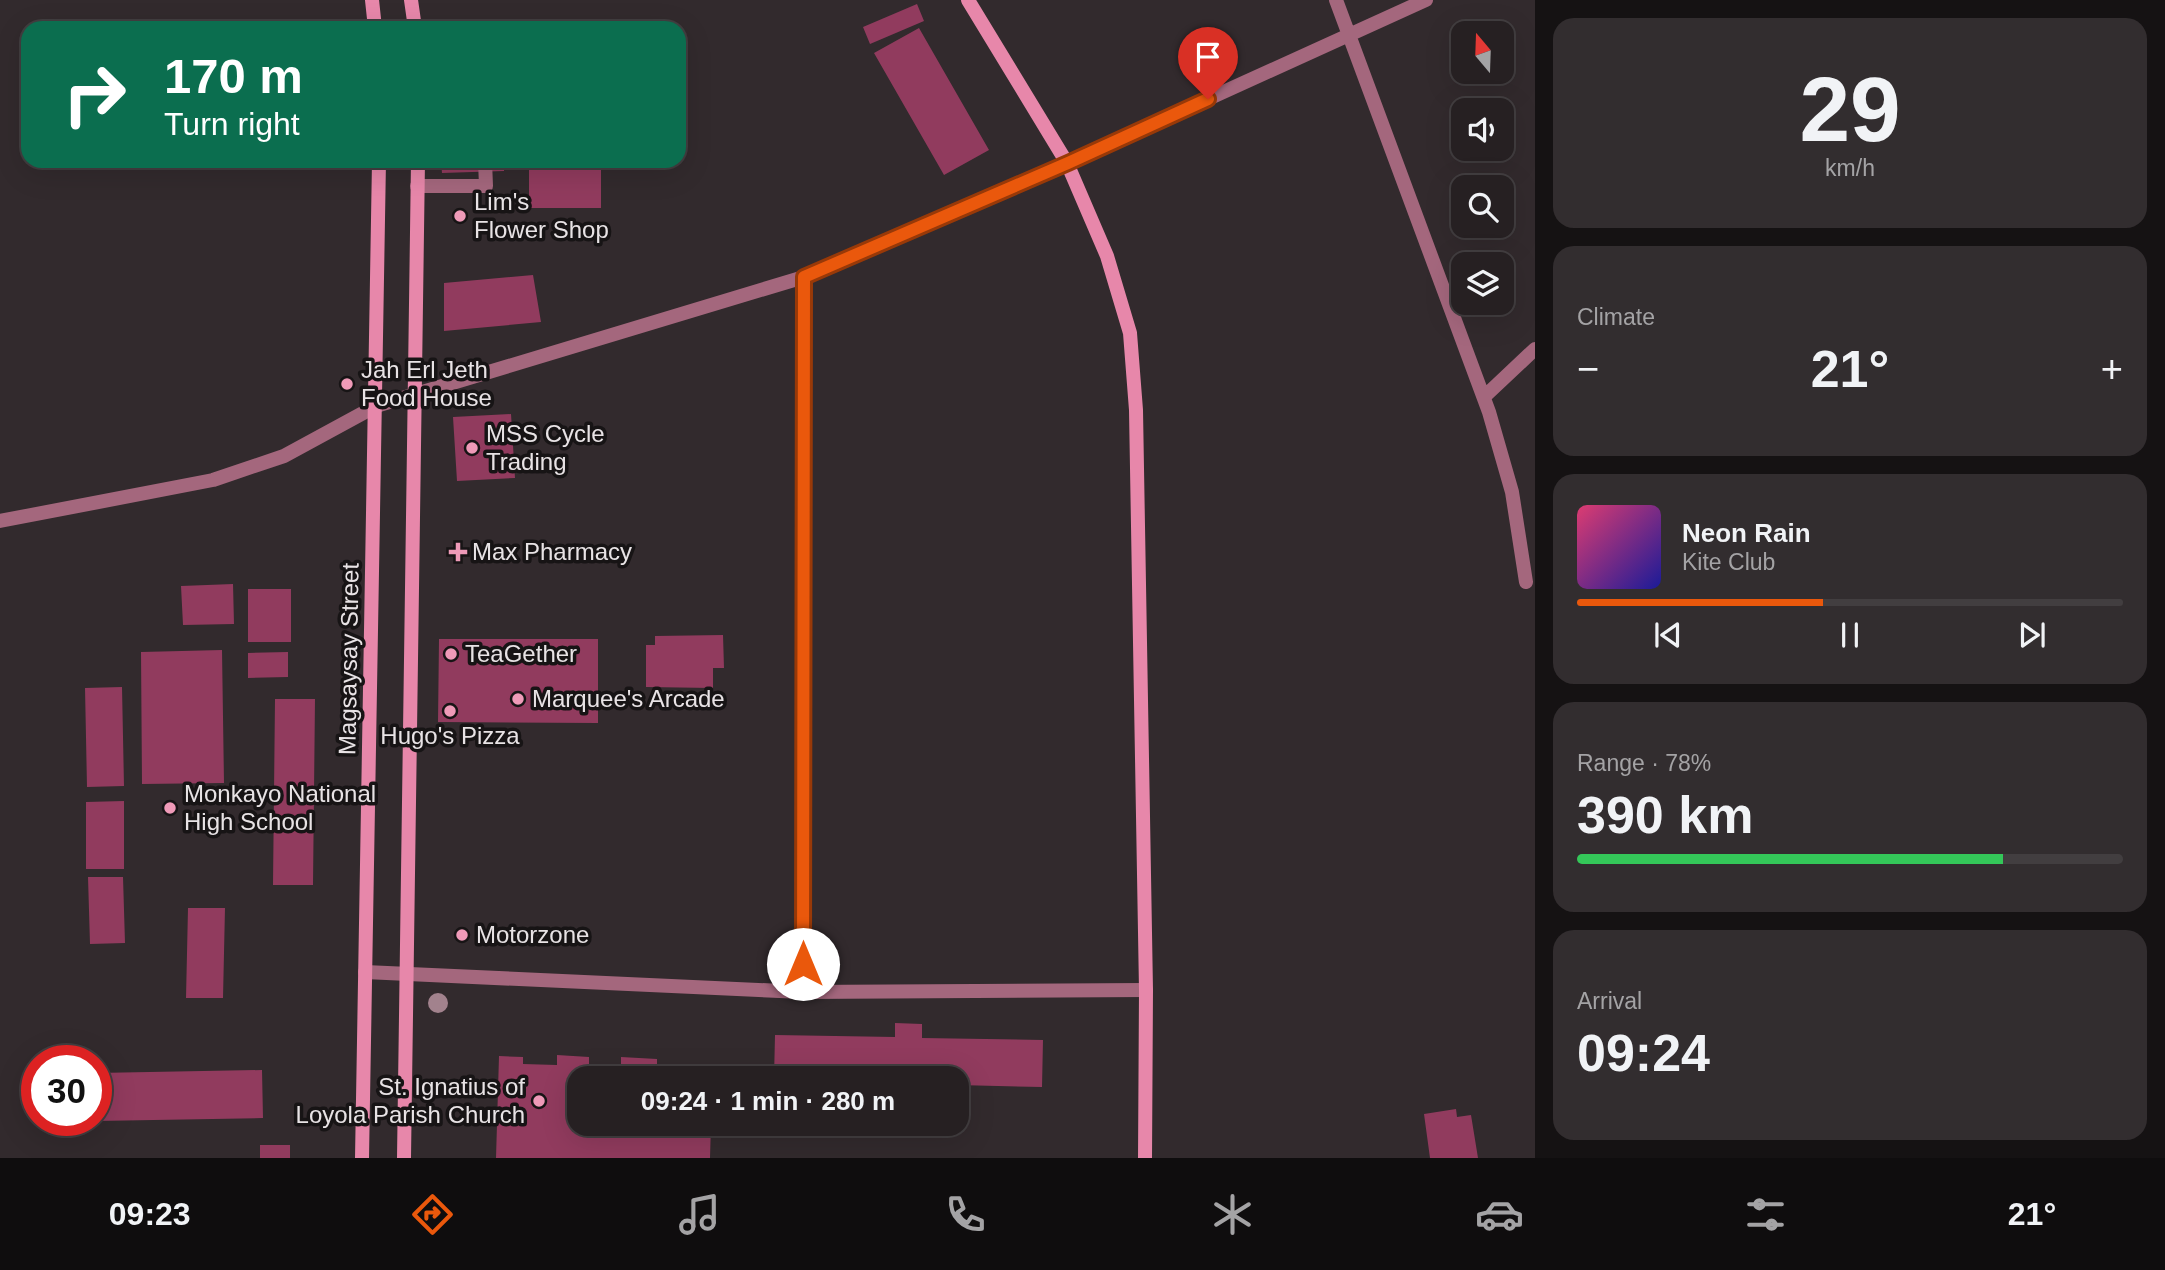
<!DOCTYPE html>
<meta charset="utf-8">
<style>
body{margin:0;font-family:Helvetica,sans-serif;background:#322d2f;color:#f1f3f6;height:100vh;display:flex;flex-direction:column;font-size:26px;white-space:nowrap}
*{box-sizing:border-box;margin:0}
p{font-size:23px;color:#a4a3a5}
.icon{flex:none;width:38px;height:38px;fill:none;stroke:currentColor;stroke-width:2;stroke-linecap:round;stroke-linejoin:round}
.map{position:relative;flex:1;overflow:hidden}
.panel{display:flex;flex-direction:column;gap:18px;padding:18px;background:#151213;width:630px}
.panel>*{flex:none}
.banner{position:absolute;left:21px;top:21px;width:665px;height:147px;border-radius:21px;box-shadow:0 7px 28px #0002,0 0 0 2px #423e40;background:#0b6e4f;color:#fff;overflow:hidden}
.needle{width:46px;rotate:341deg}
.controls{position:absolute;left:1451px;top:21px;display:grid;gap:14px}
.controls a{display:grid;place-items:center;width:63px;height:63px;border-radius:14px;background:#262022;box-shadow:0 7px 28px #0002,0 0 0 2px #423e40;font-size:35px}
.speed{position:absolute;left:21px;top:1045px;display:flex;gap:14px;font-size:35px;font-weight:700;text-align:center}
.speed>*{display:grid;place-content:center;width:91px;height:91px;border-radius:50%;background:#262022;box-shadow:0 7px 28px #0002,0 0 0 2px #423e40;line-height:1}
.speed .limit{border:10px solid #d22;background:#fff;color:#111}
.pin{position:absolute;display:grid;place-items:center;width:60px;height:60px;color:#fff;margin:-72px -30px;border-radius:50% 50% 50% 0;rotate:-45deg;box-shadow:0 0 7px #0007}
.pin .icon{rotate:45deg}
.me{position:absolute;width:77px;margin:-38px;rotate:0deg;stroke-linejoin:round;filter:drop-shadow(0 0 5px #0008)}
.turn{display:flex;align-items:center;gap:24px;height:147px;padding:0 28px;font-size:32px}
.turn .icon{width:91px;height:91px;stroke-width:2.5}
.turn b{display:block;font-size:49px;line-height:60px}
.big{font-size:52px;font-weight:700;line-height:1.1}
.panel .widget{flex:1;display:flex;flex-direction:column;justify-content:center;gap:10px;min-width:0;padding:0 24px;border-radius:21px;background:#322d2f}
.panel .dial{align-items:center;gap:0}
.dial b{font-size:91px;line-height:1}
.song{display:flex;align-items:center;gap:21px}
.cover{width:84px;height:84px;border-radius:10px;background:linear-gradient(135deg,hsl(340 70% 55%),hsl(240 70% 35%))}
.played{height:7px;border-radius:4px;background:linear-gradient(90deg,#ea580c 45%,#423e40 45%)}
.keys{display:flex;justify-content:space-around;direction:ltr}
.heat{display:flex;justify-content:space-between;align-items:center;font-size:38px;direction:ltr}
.charge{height:10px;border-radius:5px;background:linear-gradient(90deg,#34c759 78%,#423e40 0)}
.trip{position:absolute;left:567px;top:1066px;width:402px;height:70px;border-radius:21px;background:#262022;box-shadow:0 7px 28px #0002,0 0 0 2px #423e40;font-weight:700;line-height:70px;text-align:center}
.tab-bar{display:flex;height:112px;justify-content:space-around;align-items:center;background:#0f0d0e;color:#a4a3a5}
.tab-bar .icon{width:49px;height:49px}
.tab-bar .active{color:#ea580c}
.tab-bar b{font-size:32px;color:#f1f3f6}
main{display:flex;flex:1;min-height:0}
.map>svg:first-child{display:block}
.building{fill:#913b5e}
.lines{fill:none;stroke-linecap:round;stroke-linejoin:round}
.lane{stroke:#a4677d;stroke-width:14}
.street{stroke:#a4677d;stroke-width:14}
.secondary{stroke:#e787aa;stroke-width:14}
.tree{fill:#a2828d}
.route-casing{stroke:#983908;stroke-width:18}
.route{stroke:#ea580c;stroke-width:12}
.poi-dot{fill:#ef9ab8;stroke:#171415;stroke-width:2.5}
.labels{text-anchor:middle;stroke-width:7;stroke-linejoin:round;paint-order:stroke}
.poi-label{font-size:24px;fill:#e8e3e5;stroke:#171415;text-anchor:start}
.street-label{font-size:24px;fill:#e8e3e5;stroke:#171415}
</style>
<main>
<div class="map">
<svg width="1535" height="1158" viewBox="0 0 1535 1158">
<rect width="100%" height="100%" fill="#322a2d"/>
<path class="building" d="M917,4l7,17 -54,23 -7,-17z
M919,28l70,122 -45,25 -70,-122z
M441,161h63v10l-62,2z
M529,161h72v47h-72z
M533,275l8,47 -97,9v-48z
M511,414l4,64 -58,3 -4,-64z
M233,584l1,40 -51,1 -2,-39z
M248,589h43v53h-43z
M723,635l1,33h-11v20l-67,-1v-42h9v-9z
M439,639h159v84l-160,-1z
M222,650l2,133 -82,1 -1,-132z
M288,652v25l-40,1v-25z
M122,687l2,99 -37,1 -2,-99z
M275,699h40l-2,186h-40z
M124,801v68h-38v-67z
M88,877h35l2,66 -35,1z
M188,908h37l-2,90h-37z
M895,1023l27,1v14l121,2 -1,47 -85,-2v-7h-183l1,-43 120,2z
M557,1055l32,2v9l32,1v-10l36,2v9l56,2v8h-134v46h132l-1,34h-214l3,-102 24,1v7l34,1z
M262,1070l1,48 -167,3v-48z
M1456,1109l1,8 14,-2 7,43h-48l-6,-44z
M260,1145h30v13h-30z"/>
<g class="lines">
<path class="lane" d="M417,186h69l-1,-25"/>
<path class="street" d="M1336,0l153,412 23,80 14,90
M1484,397l51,-48
M0,521l213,-41 71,-24 92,-50 428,-129 263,-114 359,-163
M365,972l438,20 343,-2
M803,992l1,-715"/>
<path class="secondary" d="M372,0l3,28
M411,0l4,28
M968,0l99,163 40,93 23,77 6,77 10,580 -1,168
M362,1158l17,-997
M404,1158l14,-997"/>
</g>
<circle class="tree" cx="438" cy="1003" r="10"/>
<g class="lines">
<defs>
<path id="route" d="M803,964l1,-687 264,-114 140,-64"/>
</defs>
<use href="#route" class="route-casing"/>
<use href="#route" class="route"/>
</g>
<g class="poi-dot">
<circle cx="460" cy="216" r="7"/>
<circle cx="347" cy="384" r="7"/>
<circle cx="472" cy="448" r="7"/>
<path d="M454.5 541.5h7v7h7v7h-7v7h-7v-7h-7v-7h7z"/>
<circle cx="451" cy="654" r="7"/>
<circle cx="518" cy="699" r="7"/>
<circle cx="450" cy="711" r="7"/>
<circle cx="170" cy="808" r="7"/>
<circle cx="462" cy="935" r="7"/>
<circle cx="539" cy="1101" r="7"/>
</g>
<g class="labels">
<g class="poi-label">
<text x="474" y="210">Lim's<tspan x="474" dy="28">Flower Shop</tspan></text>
<text x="361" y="378">Jah Erl Jeth<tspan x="361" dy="28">Food House</tspan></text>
<text x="486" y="442">MSS Cycle<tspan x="486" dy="28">Trading</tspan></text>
<text x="472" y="560">Max Pharmacy</text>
<text x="465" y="662">TeaGether</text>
<text x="532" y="707">Marquee's Arcade</text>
<text x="450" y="744" text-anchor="middle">Hugo's Pizza</text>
<text x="184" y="802">Monkayo National<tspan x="184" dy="28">High School</tspan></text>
<text x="476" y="943">Motorzone</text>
<text x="525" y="1095" text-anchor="end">St. Ignatius of<tspan x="525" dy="28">Loyola Parish Church</tspan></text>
</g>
<g class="street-label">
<text transform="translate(349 659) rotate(-89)" y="8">Magsaysay Street</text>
</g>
</g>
</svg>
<div class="controls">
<a><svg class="needle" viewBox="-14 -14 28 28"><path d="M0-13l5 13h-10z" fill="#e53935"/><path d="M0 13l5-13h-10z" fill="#a4a3a5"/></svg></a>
<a><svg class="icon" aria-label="sound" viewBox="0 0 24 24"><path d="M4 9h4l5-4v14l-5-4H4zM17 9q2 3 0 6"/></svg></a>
<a><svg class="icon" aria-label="search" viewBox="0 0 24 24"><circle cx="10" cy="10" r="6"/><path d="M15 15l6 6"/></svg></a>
<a><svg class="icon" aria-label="layers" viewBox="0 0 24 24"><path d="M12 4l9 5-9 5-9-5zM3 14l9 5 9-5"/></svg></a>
</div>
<div class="speed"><div class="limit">30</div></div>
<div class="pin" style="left:1208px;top:99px;background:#d93025"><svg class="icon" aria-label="arrive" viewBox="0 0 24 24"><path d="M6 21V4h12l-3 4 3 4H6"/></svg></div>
<svg class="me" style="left:803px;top:964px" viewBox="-20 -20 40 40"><circle r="19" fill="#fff"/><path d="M0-13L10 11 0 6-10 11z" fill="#ea580c"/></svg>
<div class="trip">09:24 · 1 min · 280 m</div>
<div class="banner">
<div class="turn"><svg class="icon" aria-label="right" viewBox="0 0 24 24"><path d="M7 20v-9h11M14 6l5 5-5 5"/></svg><div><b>170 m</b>Turn right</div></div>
</div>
</div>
<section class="panel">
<div class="widget dial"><b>29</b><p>km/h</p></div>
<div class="widget"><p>Climate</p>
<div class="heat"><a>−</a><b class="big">21°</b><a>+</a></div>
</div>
<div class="widget">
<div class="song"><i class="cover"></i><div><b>Neon Rain</b><p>Kite Club</p></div></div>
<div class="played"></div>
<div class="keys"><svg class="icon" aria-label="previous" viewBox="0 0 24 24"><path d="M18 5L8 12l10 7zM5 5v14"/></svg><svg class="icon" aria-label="pause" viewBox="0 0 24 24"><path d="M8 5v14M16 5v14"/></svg><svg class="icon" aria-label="next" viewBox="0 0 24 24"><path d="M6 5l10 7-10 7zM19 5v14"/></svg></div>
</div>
<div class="widget"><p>Range · 78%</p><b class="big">390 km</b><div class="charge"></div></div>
<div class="widget"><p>Arrival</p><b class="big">09:24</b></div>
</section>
</main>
<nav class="tab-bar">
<b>09:23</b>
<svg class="icon active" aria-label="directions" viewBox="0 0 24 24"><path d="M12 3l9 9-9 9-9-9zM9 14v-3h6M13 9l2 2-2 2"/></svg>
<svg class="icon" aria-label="music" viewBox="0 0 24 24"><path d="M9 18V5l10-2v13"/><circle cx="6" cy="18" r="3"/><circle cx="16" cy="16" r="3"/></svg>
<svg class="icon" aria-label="phone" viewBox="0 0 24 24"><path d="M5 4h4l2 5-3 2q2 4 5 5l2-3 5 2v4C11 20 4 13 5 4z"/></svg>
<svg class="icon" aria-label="climate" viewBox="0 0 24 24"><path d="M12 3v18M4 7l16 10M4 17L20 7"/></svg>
<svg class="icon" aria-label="car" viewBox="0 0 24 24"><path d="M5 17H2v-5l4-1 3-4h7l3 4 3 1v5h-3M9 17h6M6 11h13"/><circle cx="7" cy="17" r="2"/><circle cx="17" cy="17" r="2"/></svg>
<svg class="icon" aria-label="filters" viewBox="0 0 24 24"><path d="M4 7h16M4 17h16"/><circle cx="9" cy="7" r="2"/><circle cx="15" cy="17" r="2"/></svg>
<b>21°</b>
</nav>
